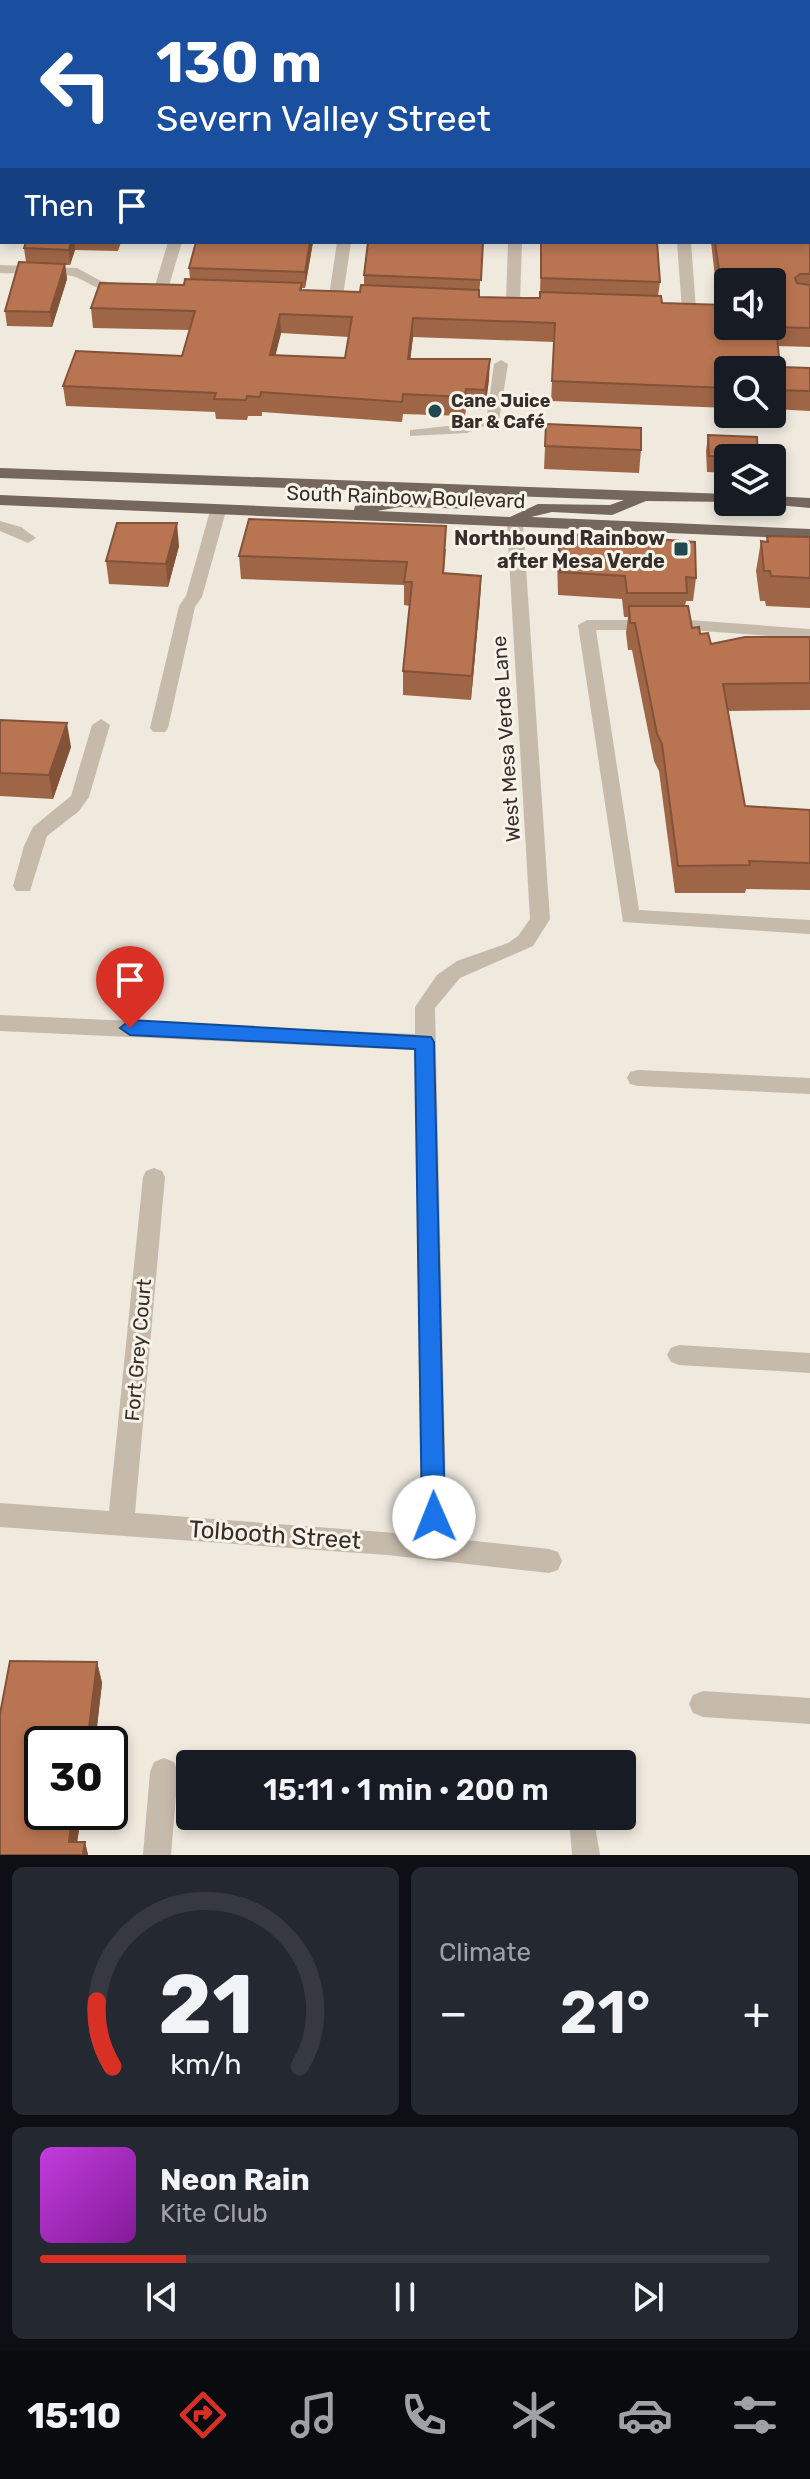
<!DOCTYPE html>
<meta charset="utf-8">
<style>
body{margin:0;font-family:Rubik,sans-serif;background:#242831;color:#f1f3f6;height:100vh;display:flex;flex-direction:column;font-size:30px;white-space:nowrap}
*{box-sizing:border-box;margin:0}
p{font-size:26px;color:#9ea1a6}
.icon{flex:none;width:44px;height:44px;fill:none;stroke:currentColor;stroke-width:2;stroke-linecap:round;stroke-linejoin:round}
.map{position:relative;height:1855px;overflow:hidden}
.sheet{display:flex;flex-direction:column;gap:12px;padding:12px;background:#0d0f14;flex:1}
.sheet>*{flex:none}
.guide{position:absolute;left:0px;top:0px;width:810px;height:244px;box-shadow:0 4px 12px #0003;background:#1a4fa0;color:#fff;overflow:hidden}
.tools{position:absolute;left:714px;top:268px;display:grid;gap:16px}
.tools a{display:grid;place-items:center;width:72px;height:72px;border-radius:8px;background:#171b24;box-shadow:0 4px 12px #0003;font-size:40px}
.speed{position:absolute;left:24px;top:1726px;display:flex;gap:16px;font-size:40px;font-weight:700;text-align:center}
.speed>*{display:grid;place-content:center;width:104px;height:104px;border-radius:50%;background:#171b24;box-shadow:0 4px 12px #0003;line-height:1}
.speed .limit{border:4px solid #111;border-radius:12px;background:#fff;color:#111}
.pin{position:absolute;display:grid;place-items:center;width:68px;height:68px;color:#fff;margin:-82px -34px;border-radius:50% 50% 50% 0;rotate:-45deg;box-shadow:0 0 8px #0007}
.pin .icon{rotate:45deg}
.me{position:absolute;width:88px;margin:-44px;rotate:359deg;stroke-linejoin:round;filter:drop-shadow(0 0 6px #0008)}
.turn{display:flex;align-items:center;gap:28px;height:168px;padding:0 24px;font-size:36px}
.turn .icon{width:104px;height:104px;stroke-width:2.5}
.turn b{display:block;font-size:56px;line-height:68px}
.then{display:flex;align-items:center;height:76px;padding:0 24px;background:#0003;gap:16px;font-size:30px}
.big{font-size:60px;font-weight:600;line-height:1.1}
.sheet .widget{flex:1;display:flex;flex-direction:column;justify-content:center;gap:12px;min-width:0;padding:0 28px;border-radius:12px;background:#242831}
.sheet .dial{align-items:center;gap:0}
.dial svg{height:208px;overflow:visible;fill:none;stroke:#363941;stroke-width:7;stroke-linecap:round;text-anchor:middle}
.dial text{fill:#f1f3f6;stroke:none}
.song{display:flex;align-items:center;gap:24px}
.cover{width:96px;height:96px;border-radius:12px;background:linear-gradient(135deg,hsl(290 70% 55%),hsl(290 70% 35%))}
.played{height:8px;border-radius:4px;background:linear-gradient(90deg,#d93025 20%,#363941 20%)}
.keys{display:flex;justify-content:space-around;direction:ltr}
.heat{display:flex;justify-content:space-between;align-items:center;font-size:44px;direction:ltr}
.sheet .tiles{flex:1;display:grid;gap:12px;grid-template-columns:1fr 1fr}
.widget:last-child{grid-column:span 2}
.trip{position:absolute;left:176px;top:1750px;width:460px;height:80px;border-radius:8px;background:#171b24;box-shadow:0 4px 12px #0003;font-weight:600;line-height:80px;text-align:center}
.dock{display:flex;height:128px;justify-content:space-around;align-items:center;background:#090b0e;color:#9ea1a6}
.dock .icon{width:56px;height:56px}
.dock .on{color:#d93025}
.dock b{font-size:36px;color:#f1f3f6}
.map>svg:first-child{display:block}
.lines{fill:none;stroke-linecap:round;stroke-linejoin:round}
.minor{fill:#c6baab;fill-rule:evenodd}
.major{fill:#75675c;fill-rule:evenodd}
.wall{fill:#9f6547;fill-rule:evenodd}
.shaded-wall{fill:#825239}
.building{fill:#b97552;stroke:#825239;stroke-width:2;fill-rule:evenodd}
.route{fill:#1a73e8;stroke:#114b97;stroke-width:2}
.poi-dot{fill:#234a52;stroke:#f8f3e9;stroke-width:3}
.labels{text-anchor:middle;stroke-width:6;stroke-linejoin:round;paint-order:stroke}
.far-poi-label{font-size:18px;font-weight:bold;fill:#352e29;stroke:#f8f3e9;text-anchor:start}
.street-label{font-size:20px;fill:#352e29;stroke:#f8f3e9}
.poi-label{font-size:20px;font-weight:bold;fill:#352e29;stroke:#f8f3e9;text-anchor:end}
.near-street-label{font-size:24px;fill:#352e29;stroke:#f8f3e9}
</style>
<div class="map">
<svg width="810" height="1855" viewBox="0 0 810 1855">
<rect width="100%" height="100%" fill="#efe9de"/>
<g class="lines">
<path class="minor" d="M596,0h12v2h-12z
M0,5h2v6h-2z
M0,221h2l-2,14z
M168,242h14l-14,47 -7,4 -7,-4z
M337,242h14l-8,54 -7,4 -7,-4z
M508,242h14l-2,60 -7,4 -7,-4z
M677,242h14l5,68 -7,4 -7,-4z
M0,265l77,3 24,13 23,3 7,4c-20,15 -42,-8 -59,-12 -23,-5 -49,-2 -72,-3z
M501,360l7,4 -9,56 -32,13 -57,3v-6l57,-6 20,-9 7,-51z
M218,506l8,5 -24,86 -7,10 -27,121 -3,4h-12l-3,-4 29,-122 7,-10 24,-85z
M515,519l8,5 27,395 -17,27 -73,32 -25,30 12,530 102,11 9,3 4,9 -4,9 -9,3 -162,-18 -387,-28v-24l109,8 34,-334 3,-6 8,-3 8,3 3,6 -30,336 286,22 -6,-485 -415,-19v-16l415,19v-27l22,-32 20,-14 51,-18 10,-7 12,-17 -23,-395z
M0,521l21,6 15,11 -8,5 -28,-12z
M587,620h103l120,9v10l-120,-9h-94l43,280 171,10v14l-187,-12 -45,-297z
M101,719l9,6 -21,72 -10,14 -32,25 -17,55h-14l-3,-5 11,-40 9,-19 38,-31 21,-71z
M638,1070l172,8v16l-172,-8 -8,-2 -3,-6 3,-6z
M679,1345l131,8v20l-131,-8 -8,-3 -4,-7 4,-7z
M703,1691l107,7v26l-107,-7 -10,-4 -4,-9 4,-9z
M164,1758l10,4 4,10 -7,83h-28l7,-83 4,-10z
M585,1816l9,4 6,35h-28l-2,-25 4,-10z"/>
<path class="major" d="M0,468l728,26v8h6l-88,-1 -34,14 -60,-3 -21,5 279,12v10l-810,-34v-10l354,15 1,-4 45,-9 77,2 14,-4 -491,-17zM510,496l114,4 -14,5 -72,-1 -28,13 -133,-6 23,-4 77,2 32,-9z
M772,496l38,2v10l-44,-4 -1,-2h7z"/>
</g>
<path class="wall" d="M625,0h185v62h-1l1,1v284l-32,-1 2,21 30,1v43l-38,-2v-39h-44v38l-177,-7 3,-59 -141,-5 -3,22 79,20 -4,31 -19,-1 -1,7 -62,-2 -1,8 -140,-10v4h-14l-1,4 -31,-1 -1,-7 -149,-6 -3,-20 119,-30 8,-26 -97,-2 -2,-20 93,-23 6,-6 -1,-11 124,-26 -8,46h-3v2l58,2 4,-7v-10l119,-33 -4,55 61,1 1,-56h116l3,40 -2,14 4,7 60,2 -4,-1 -7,-62h97v-240h-183zM728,282l44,44h-44zM281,333l68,4 -4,21 -70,-3z
M26,242h95l-3,9 -43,-1 -5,15h-5l2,14 -15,48 -45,-1 -2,-15 21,-49 -2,-14z
M546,424l95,26 -2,23 -95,-4z
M708,435l50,23h-30v15l-21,-1 -1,-21z
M559,536l137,42 -3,23h-7l-1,5 7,22 19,16 99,-7v73l-82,1 17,95 65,4v80l-64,-1 -1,4h-70l-16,-122 -5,-10 -22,-111h-4l-2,-17 2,-16h-4l-2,-18 -64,-4 -1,-36z
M767,536l43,1v71l-44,-2 -1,-5h-5l-4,-30 5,-30 5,1z
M179,546l-11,41 -59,-3 -3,-23z
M446,549l-2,24 37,3 -1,24 -9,100 -68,-5v-24l7,-65 -6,-1v-20l-163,-6 -2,-23z
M0,720l71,27 -18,52 -53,-3z
M10,1661l87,1 5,21 -7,61h-53v68h40l-5,30h8l3,13h-88v-141z"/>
<path class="shaded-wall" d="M71,242h3l1,8 -5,15 -1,-15z
M310,242h3l-8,46v-16z
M65,264l2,15 -15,48 -2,-15z
M280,314l1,19 -10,41 -1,-19z
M413,318v19l-5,42v-20z
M490,359l-1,20 -4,31v-20z
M177,523l2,23 -11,41 -2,-23z
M481,576l-1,24 -9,100 1,-24z
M67,723l4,24 -18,52 -4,-24z
M97,1662l5,21 -7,61h-5l-2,-8z
M73,1812h9l-7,43 -6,-13z
M85,1842l3,13h-5z"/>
<path class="building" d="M106,0h184l-1,2h-183z
M347,0h115v2h-115z
M528,0h54v2h-54z
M627,0h183v45h-2v-43h-180z
M808,62l2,1v73h-1l-1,6z
M808,146l2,1v127h-10l-5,4 2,5 13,2v43l-34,-1 4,40 30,1v23l-38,-1v-20h-44v18l-176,-7 3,-58 -142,-5 -5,41h82l-5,31 -19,-1 -1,8 -62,-3 -1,8 -141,-10 -1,5 -13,-1 -1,4 -32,-1 2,-6 -153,-7 13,-35 106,5 13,-45 -104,-3 9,-25 84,2 1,-6 117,4 -2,7 60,2 1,-7 118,5v7l44,1h17v-6l121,4 1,7 62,2 -1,-6 5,-1v28h44v-44h-44v4l-7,-1 -6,-43h93zM773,281l10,1v10l-10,1zM280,314l72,3 -7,41 -75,-3z
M26,242h45l-2,8 -45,-2z
M196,242h114l-5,30 -116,-4z
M368,242h115l-2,38 -117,-5z
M541,242h116l3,40 -119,-4z
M19,262l46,2 -15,48 -45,-1z
M546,424l95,4v22l-96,-4z
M708,435l49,2 1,21 -49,-2z
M249,519l197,7 -3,47 38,3 -9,100 -69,-5 9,-89h-8l3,-20 -168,-6z
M117,523h60l-11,41 -60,-3z
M589,534l106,8 1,36 -10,-1 1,16h-60l-2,-17 -65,-4 -1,-36z
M767,536l43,1v41l-39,-2 -1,-5h-6l-3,-30 7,1z
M629,606h59l4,22 7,-1 1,7 8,-1 3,11 34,-7h65v46l-87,1 22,122 65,4v53l-61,-2 1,4 -72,1 -16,-122 -5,-10 -22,-111h-5z
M0,720l67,3 -18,52 -49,-2z
M10,1661l87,1 -9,74h-4l-1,8h-41v68h31l-4,30h16l-2,13h-83v-141z"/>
<path class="route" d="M130,1020l301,17 3,5 11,475 -3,8 -8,3 -9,-3 -3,-8 -7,-468 -285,-14 -10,-7z"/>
<g class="poi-dot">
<circle cx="435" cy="411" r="8"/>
<rect x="673" y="541" width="16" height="16" rx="4"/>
</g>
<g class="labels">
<g class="far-poi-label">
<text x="451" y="407">Cane Juice<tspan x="451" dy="21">Bar &amp; Café</tspan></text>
</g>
<g class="street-label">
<text transform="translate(406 497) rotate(2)" y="7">South Rainbow Boulevard</text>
<text transform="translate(506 739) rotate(-94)" y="7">West Mesa Verde Lane</text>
<text transform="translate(138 1350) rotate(-85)" y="7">Fort Grey Court</text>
</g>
<g class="poi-label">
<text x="665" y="545">Northbound Rainbow<tspan x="665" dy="23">after Mesa Verde</tspan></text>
</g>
<g class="near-street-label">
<text transform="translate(275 1535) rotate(4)" y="8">Tolbooth Street</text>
</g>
</g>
</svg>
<div class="tools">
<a><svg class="icon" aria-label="sound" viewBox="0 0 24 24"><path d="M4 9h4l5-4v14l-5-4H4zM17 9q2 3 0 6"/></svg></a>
<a><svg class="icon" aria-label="search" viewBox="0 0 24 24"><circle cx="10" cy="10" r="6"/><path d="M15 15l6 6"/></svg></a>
<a><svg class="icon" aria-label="layers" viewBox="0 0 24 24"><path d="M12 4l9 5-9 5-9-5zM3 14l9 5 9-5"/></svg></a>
</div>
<div class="speed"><div class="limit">30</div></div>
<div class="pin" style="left:130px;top:1028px;background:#d93025"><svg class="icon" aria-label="arrive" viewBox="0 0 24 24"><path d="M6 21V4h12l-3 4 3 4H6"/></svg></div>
<svg class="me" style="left:434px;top:1517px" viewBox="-20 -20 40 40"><circle r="19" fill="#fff"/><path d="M0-13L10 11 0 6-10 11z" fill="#1a73e8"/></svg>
<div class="trip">15:11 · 1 min · 200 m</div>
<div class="guide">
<div class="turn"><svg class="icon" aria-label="left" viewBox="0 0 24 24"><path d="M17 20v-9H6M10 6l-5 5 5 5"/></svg><div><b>130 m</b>Severn Valley Street</div></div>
<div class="then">Then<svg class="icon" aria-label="arrive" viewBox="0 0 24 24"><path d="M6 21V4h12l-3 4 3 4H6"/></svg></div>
</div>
</div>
<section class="sheet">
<div class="tiles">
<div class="widget dial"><svg viewBox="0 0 100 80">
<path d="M14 69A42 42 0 1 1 86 69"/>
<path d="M14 69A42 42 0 0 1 8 44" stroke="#d93025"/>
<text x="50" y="56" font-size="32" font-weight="700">21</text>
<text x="50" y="72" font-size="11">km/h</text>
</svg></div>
<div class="widget"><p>Climate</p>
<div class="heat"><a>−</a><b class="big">21°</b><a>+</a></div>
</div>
<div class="widget">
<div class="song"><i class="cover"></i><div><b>Neon Rain</b><p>Kite Club</p></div></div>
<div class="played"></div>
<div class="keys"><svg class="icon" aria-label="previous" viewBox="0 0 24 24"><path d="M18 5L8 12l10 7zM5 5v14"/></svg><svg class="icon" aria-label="pause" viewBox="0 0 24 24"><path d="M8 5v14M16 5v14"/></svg><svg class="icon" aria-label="next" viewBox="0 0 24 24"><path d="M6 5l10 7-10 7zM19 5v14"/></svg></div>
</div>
</div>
</section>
<nav class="dock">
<b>15:10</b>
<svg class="icon on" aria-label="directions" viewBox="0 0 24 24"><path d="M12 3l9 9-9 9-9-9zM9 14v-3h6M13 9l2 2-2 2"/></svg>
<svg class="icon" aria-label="music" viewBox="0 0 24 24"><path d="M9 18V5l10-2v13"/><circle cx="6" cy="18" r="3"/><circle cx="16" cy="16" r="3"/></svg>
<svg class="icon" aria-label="phone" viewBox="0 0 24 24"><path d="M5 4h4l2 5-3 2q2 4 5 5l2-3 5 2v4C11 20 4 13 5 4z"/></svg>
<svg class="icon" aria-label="climate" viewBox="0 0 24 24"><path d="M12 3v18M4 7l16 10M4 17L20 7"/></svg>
<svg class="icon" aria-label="car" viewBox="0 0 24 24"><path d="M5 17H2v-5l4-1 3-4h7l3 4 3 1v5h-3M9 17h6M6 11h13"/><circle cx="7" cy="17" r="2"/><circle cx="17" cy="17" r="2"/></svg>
<svg class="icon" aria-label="filters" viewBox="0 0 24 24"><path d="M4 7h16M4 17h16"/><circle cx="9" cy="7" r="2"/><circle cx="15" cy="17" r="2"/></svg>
</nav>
